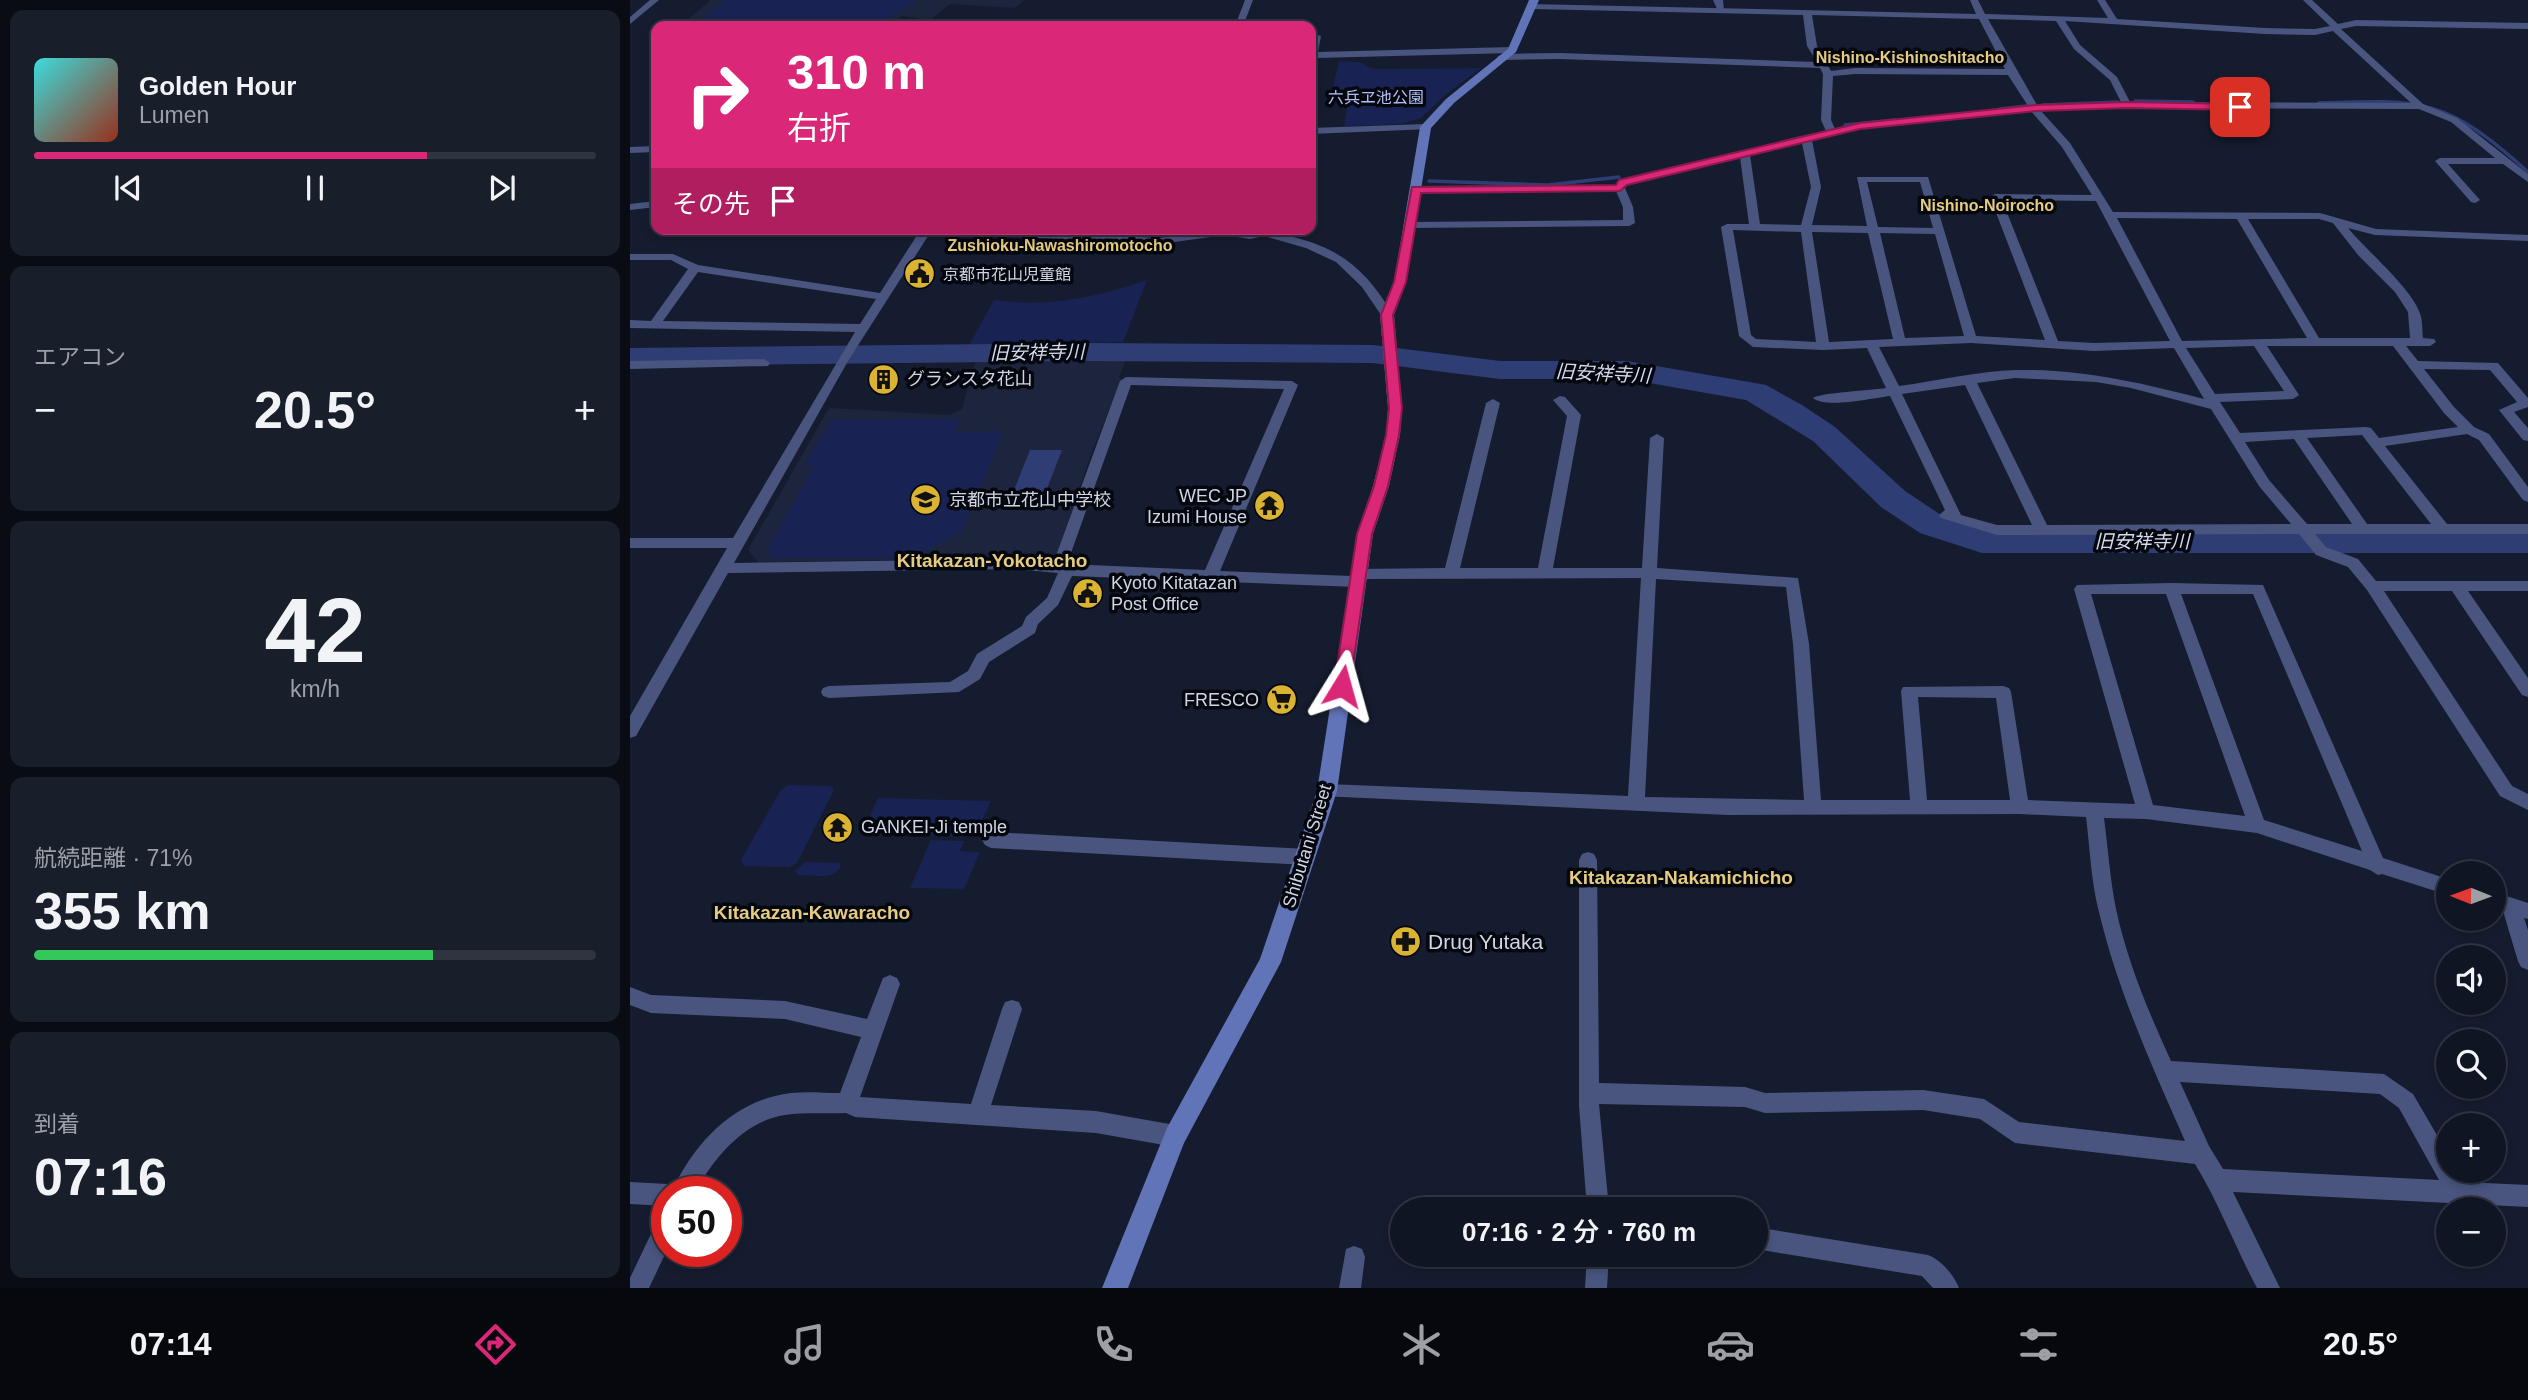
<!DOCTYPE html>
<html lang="ja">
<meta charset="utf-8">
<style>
body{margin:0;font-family:Helvetica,"Noto Sans JP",sans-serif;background:#191e2b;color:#f1f3f6;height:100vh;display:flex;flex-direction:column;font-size:26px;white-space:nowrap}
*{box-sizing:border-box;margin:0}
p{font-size:23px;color:#9c9fa6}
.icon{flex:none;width:38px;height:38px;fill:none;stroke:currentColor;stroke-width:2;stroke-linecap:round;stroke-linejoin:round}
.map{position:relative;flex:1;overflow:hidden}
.panel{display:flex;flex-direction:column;gap:10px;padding:10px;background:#090c13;width:630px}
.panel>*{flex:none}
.top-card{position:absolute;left:21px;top:21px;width:665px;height:214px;border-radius:14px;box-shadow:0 4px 10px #0003,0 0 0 2px #303441;background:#db2777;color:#fff;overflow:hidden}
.needle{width:46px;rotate:271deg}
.buttons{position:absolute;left:1806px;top:861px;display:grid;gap:14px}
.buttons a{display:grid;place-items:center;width:70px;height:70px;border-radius:50%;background:#101523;box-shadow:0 4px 10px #0003,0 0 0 2px #303441;font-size:35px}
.speed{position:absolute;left:21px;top:1176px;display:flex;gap:14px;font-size:35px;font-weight:700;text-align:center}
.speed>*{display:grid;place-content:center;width:91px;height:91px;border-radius:50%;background:#101523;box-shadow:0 4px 10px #0003,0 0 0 2px #303441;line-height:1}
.speed .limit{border:10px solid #d22;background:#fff;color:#111}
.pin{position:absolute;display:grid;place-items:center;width:60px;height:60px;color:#fff;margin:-30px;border-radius:14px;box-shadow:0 4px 10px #0006}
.me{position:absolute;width:77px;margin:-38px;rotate:8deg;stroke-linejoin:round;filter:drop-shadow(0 0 5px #0008)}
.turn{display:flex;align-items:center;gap:24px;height:147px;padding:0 21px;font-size:32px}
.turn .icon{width:91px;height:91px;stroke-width:2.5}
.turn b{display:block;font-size:49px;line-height:60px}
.then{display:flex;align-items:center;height:66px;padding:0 21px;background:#0003;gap:14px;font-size:26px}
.big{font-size:52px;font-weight:600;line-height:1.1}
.panel .tile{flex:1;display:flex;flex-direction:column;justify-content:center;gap:10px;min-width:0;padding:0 24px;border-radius:14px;background:#191e2b}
.panel .dial{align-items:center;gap:0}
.dial b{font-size:91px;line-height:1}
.song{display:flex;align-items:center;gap:21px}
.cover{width:84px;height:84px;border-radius:10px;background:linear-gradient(135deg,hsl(180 70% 55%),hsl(10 70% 35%))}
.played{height:7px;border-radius:4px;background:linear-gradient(90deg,#db2777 70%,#303441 70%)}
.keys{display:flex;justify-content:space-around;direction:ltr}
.heat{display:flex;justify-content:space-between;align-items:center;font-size:38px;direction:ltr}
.charge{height:10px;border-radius:5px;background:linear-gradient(90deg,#34c759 71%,#303441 0)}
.trip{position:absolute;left:760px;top:1197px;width:378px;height:70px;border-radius:35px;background:#101523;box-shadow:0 4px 10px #0003,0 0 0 2px #303441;font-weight:600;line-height:70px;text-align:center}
.tabs{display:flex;height:112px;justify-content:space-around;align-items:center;background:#06080e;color:#9c9fa6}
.tabs .icon{width:49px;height:49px}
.tabs .current{color:#db2777}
.tabs b{font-size:32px;color:#f1f3f6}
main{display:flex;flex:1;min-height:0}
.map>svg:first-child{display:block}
.built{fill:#1d243d}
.green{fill:#182253}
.water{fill:#2f3d75}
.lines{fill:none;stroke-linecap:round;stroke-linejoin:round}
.stream{stroke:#2f3d75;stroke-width:3.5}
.river{fill:#2f3d75;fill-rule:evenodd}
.minor{fill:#49557f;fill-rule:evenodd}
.tertiary{fill:#49557f;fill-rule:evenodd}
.secondary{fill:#6174b8;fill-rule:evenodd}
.route{fill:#db2777;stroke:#8e194d;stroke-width:2}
.labels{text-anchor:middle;stroke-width:7;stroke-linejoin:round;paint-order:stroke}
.far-neighbourhood-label{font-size:16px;font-weight:bold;fill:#e7cc80;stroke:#05070f}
.far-park-label{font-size:16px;fill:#b1c1f6;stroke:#05070f}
.far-poi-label{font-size:16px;fill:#d1d5e3;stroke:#05070f;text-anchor:start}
.poi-label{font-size:18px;fill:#d1d5e3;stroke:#05070f;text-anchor:start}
.street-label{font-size:18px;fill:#d1d5e3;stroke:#05070f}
.water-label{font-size:19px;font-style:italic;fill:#d6dcee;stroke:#05070f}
.neighbourhood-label{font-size:19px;font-weight:bold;fill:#e7cc80;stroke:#05070f}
.near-poi-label{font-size:21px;fill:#d1d5e3;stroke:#05070f;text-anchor:start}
</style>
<main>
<section class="panel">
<div class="tile">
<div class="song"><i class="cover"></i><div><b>Golden Hour</b><p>Lumen</p></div></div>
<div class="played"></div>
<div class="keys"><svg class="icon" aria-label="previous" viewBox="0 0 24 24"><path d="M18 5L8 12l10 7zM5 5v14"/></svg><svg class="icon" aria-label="pause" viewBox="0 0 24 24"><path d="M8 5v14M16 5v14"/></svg><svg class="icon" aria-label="next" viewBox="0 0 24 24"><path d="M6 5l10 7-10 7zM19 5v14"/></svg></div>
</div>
<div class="tile"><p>エアコン</p>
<div class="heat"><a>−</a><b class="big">20.5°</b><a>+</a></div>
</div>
<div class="tile dial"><b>42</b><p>km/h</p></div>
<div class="tile"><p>航続距離 · 71%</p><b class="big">355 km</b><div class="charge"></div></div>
<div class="tile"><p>到着</p><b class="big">07:16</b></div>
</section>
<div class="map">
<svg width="1898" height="1288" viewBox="0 0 1898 1288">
<rect width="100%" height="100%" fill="#161c2f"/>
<path class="built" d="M81,0h314l-11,8 -64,-4 -20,16 -28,-4 -15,10h-216l15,-5z
M346,359l150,1 -7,18 3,1 -29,70 -37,108 -298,5 -10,-12 79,-139 4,-3 118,7 13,-6z"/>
<path class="green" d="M96,0h192l-43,26h-181z
M709,61l21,1 10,6 10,1 101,-1 -37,28 -23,22 -19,6 -58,2 4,-26h-18z
M517,280l-24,62 -154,3 25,-45c53,8 103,-3 153,-20z
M330,419l-6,13 44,-1 5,3 -41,97 -46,26 -145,1 -3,-10 46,-82h-10l28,-46z
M158,785l42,1 4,4 -37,73 -8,4 -45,-1 -3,-6 39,-69z
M248,798l113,3 -13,28h-9l-3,8 -80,-3 -14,-10h-6z
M301,840l33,1 -4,10 20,1 -16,37 -54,-1z
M175,862l34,1 2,3c-7,15 -28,9 -43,9l-3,-4z"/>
<path class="water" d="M400,450h32l-17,44 -33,1z"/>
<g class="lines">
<path class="stream" d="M1505,101l58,1
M1689,103c106,-4 128,-4 209,69
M1413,105l75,-3
M1370,109l27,-3
M1215,125l50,-5
M799,181l119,4 71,-8"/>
<path class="river" d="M460,343l283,2 127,16h127l128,22 11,2 36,20 33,22 70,64 39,26 39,12h545v24h-546l-62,-20 -39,-26 -68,-66 -67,-41 -119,-21h-127l-127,-16 -283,-2 -460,5v-18z"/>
<path class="minor" d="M20,0h9l-29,24v-7z
M615,0h8l-10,26h-8z
M1340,0h8l7,14 123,4 -11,-18h8l12,19 148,9 50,1 15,-3 -27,-26h9l26,24 18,-4 172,3v6l-172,-3 -15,3 82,75 34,14 71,56v8l-25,-18h-55l32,36 -5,3 -4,-1 -36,-41 5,-3h55l-44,-36 -32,-13 -292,-1 -86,3 29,32 43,69 207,1 56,16 152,6v6l-153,-6 -27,-7c19,23 61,58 71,83 4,8 3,19 4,27l11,1 2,3 -6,4h-24l12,15 80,2 30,35v9l-14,5 14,16v13l-5,-1 -24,-30 18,-8 -27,-32 -66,-1 30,38 20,20 15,7 39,53v15l-5,-2 -44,-60 -12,-6 -82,12 62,78h81v10h-213l11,13 32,12 18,22h152v10h-60l60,87v19l-6,-2 -70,-104h-68l128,195 16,8v16l-28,-14 -133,-206 -19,-23 -32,-12 -17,-21 -302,1 -56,-17 -2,-3 6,-5 -55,-114c-18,2 -64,13 -77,2 6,-5 60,-8 73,-10l-19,-40 -44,2 -70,-3 -14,-11 -18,-109 6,-3h22l-9,-67 -113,27 -2,4 8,19 2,16 -6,3 -219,2 -6,-3 6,-3 213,-2v-13l-7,-16 -200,1 -5,-3 5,-3 200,-1 3,-5 207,-49 -5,-11 2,-46 -3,-6 -260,-9 -58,1 -5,-3 5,-3 58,-1 257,9 -10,-16 -4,-31 -271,-6 -4,-3 1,-2 447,10zM1182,15l167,4 26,50 -150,-1 -24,3 -14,-25zM1358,19l68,2 18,28 36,31 11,22 -84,3zM1435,21l200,13 50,1 18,-4 78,72 -281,-1 -13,-25 -37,-32zM1225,74l153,1 20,31 -168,17 -25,6 -4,-9 2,-44zM1401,111l31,36 30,48 -97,-1 -5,3 55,143 -69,-4 -48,-159h-71l10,49 -55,-1 9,-38 -9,-47 48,-11zM1172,143l9,44 -10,38 -41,-1 -10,-69zM1237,182h53l13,46 -55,-1zM1372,200l94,1 74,140 -76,2 -36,-2zM1487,218l120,1 70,119 -125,3zM1618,219h71l14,4 25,32 37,37 13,20 2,26h-91zM1103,230l68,2 15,110 -60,-3 -5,-4zM1182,232l56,1 25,106 -64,3zM1250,233l55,1 29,102 -59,2zM1341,343l123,8 80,-3 30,51c-62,-16 -122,-30 -187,-29 -39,1 -80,11 -118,16l-20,-39zM1624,346l30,45 -69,3 -29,-46zM1637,346h126l51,67 14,14 -79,11 -8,-10 -5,-1 -126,6 -20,-31 73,-3 6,-4zM1385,378l81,4 35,6 80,21 48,77 32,38 -244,1 -70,-142zM1335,385l67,140h-35l-36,-10 -59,-121zM1732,435l69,89h-64l-60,-86zM1664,439l58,85h-45l-38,-44 -24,-38z
M681,33l10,3 -3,16 194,-5 5,3 -5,3 -196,5 -5,5z
M796,124l5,3 -1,2 -119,5v-6z
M26,146v6l-26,1v-6z
M26,201v6l-26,3v-6z
M291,229h61l178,9 61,-9 29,4 3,-1 -3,-3c15,0 28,4 43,8 49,12 74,34 100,78l-6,4 -4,-1 -21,-31 -26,-25 -30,-14 -42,-12 -14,3 -25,-4 -65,9 -230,-11 -82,128 -114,202 280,-4 40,2 66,-180 6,-4 166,4 6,4 -78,186 132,5 1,-6 5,-1 87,-1 41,-165 7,-4 7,4 -40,165h78l29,-152 -14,-16 7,-4 5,1 16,18 -28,153h89l8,-130 7,-4 7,4 -7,130 141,10 11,66 12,156h89l-9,-109 2,-4 100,-1 6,2 2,4 17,108 107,4 -61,-215 3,-4 94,-2 92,2 120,273 65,21v16l-66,-21 -4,1 -8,-5 -113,-37 -111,-14 -42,-1c4,30 6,61 12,91 11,52 33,104 55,152l213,13 29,20 35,60v17h10l6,11 64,3v22l-295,-15 47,96h-23c-22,-41 -38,-85 -62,-124l-180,-21 -35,-24 -57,-9 -158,3 -20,-6 -146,-3 10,105h-22l-8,-103v-246l3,-6 6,-2 6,2 3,6 2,223 146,4 20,6 158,-3 61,9 35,23 166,19c-33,-75 -67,-149 -86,-229 -8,-30 -9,-64 -13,-95l-66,-3 -292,1 -407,-19 -3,-5 3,-5 6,-2 301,12 13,-218 -278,1 -1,7 -5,1 -285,-11 -14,29 -20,19 -3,9 -46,29 -9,17 -21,13 -130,6 -6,-2 -2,-4 2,-4 6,-2 121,-4 18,-11 9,-17 45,-28 4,-9 21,-19 11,-25 -44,-4 -286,4 -92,163 -6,2v-22l97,-168h-97v-10h103l122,-206 -225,-4v-8l21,1 37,-52 -17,-9h-41v-6h43l25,11 182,28zM68,272l178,27 -16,25 -197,-3zM501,385l153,4 -79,181 -138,-6zM1026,579l130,8 7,57 11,156 -159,-3zM1461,594h75l79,222 -92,-11zM1551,594h72l109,257 -98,-31zM1288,697l78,1 14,102h-83zM1550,1082l200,12 19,14 40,72 -216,-11 -14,-23z
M134,359l6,4 -2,3 -138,3v-8z
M361,832l315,17 6,2 3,6 -3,6 -6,2 -315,-17 -6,-3 -3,-5 3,-5z
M1864,892l34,11v16l-4,-1 4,12v40l-7,-3 -3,-6 -15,-50 -9,-3z
M260,975l7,3 3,6 -40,113 111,7 31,-95 3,-7 7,-2 7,2 3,7 -31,96 105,6 79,14 8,3 3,8 -3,8 -8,3 -79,-14 -241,-16 -9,-4c-21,1 -41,-1 -61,2 -41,6 -71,43 -90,77h-28v14l-37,-2v-22l37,2 7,3c20,-42 55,-80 101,-91 21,-6 44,-3 65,-3l21,-56 -76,-18 -134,-6 -21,-8v-18l21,8 134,6 82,18 16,-41z
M37,1214v36l-18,38h-19v-10l29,-61z
M1125,1227l173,28c13,5 26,20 31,33h-26l-11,-12 -167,-27z
M724,1246l8,3 3,8 -4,31h-22l7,-39z
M957,1255h22l-2,33h-22z"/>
<path class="tertiary" d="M1083,0h10l1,11h-6z"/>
<path class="secondary" d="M899,0h10l-23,52 -62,51 -23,25 -25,154 -12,33 8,93 -2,27 -11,51 -16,48 -36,257 -56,171 -97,181 -56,145h-26l65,-160 93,-169 57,-168 40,-257 16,-48 13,-51 2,-27 -8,-93 14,-33 26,-155 26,-28 62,-50z"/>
</g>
<path class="route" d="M1497,102l113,2 5,3 -5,3 -113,-2 -91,3 -176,18 -233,56 -7,6 -199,2 -15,89 -13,33 9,93 -3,27 -11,51 -16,48 -22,152 -2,5h-12l-2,-5 23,-152 17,-48 12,-51 3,-27 -8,-93 13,-33 18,-95 204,-2 3,-5 241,-57 176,-18z"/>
<defs>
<symbol id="civic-disc" viewBox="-11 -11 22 22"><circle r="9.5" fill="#dab333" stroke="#05070f"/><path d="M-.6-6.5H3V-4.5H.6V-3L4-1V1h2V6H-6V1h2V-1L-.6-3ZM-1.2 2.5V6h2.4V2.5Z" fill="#111"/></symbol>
<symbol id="building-disc" viewBox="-11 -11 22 22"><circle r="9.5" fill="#dab333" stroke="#05070f"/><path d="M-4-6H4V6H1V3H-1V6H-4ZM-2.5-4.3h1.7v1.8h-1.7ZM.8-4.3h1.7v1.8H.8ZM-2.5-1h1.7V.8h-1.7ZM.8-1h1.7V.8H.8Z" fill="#111"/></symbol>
<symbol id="school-disc" viewBox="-11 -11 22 22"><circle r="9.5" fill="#dab333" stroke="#05070f"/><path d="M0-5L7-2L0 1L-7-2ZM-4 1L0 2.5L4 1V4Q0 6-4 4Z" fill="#111"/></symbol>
<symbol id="temple-disc" viewBox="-11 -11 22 22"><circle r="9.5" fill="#dab333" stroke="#05070f"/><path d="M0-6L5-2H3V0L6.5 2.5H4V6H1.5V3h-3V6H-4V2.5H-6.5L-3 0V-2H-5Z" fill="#111"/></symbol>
<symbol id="supermarket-disc" viewBox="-11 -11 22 22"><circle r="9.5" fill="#dab333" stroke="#05070f"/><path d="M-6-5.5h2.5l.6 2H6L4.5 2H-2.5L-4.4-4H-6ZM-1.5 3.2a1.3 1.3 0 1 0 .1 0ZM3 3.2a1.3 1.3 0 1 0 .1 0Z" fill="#111"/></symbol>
<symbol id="pharmacy-disc" viewBox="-11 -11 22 22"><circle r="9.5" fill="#dab333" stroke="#05070f"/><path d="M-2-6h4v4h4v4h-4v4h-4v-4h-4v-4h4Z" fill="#111"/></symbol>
</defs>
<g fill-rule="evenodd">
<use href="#civic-disc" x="272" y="256" width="35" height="35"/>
<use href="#building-disc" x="236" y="362" width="35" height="35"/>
<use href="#school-disc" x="278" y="482" width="35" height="35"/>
<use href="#temple-disc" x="622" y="488" width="35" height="35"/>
<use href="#civic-disc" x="440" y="576" width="35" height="35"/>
<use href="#supermarket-disc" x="634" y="682" width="35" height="35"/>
<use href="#temple-disc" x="190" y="810" width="35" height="35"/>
<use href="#pharmacy-disc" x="758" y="924" width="35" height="35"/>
</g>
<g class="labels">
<g class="far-neighbourhood-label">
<text x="1280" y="63">Nishino-Kishinoshitacho</text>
<text x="1357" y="211">Nishino-Noirocho</text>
<text x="430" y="251">Zushioku-Nawashiromotocho</text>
</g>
<g class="far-park-label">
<text x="746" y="103">六兵ヱ池公園</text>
</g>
<g class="far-poi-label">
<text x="313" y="280">京都市花山児童館</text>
</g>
<g class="poi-label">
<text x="277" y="385">グランスタ花山</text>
<text x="617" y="502" text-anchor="end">WEC JP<tspan x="617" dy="21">Izumi House</tspan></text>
<text x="319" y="506">京都市立花山中学校</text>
<text x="481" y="589">Kyoto Kitatazan<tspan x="481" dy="21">Post Office</tspan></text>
<text x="629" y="706" text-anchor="end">FRESCO</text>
<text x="231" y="833">GANKEI-Ji temple</text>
</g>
<g class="street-label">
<text transform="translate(677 846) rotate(-73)" y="6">Shibutani Street</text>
</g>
<g class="water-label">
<text transform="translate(407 352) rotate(-1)" y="7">旧安祥寺川</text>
<text transform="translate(973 373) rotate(3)" y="7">旧安祥寺川</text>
<text x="1512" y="548">旧安祥寺川</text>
</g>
<g class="neighbourhood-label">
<text x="362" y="567">Kitakazan-Yokotacho</text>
<text x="1051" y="884">Kitakazan-Nakamichicho</text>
<text x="182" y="919">Kitakazan-Kawaracho</text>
</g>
<g class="near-poi-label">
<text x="798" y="949">Drug Yutaka</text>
</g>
</g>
</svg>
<div class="buttons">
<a><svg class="needle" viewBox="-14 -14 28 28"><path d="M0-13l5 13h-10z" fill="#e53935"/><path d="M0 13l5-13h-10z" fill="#9c9fa6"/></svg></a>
<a><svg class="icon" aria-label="sound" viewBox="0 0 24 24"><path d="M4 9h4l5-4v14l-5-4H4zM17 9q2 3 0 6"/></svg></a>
<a><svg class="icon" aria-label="search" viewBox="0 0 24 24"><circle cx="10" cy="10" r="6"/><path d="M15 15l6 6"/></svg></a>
<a>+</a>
<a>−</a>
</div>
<div class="speed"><div class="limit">50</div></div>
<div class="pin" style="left:1610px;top:107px;background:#d93025"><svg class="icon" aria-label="arrive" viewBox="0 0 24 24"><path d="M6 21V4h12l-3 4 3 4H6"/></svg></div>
<svg class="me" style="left:712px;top:686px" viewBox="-20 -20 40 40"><path d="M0-17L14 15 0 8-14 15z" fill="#db2777" stroke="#fff" stroke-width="4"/></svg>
<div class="trip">07:16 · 2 分 · 760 m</div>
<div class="top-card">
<div class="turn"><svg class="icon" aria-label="right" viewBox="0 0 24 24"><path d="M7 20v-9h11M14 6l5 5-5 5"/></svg><div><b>310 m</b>右折</div></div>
<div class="then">その先<svg class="icon" aria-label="arrive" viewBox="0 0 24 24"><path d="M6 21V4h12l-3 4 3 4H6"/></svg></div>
</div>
</div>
</main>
<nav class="tabs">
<b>07:14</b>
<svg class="icon current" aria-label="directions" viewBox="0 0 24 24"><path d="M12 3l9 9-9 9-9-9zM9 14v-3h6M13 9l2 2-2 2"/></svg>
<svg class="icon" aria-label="music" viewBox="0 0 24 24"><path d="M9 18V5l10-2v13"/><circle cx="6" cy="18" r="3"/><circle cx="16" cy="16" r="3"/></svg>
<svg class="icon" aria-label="phone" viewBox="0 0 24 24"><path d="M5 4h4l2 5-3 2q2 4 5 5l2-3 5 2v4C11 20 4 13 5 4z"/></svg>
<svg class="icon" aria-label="climate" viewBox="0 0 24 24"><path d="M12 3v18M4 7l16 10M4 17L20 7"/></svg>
<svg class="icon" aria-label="car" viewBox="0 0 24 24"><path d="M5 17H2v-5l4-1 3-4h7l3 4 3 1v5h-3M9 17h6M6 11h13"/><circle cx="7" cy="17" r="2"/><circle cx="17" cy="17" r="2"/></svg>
<svg class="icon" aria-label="filters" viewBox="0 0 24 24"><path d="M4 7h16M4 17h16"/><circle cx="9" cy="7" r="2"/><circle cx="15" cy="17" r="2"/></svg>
<b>20.5°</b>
</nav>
